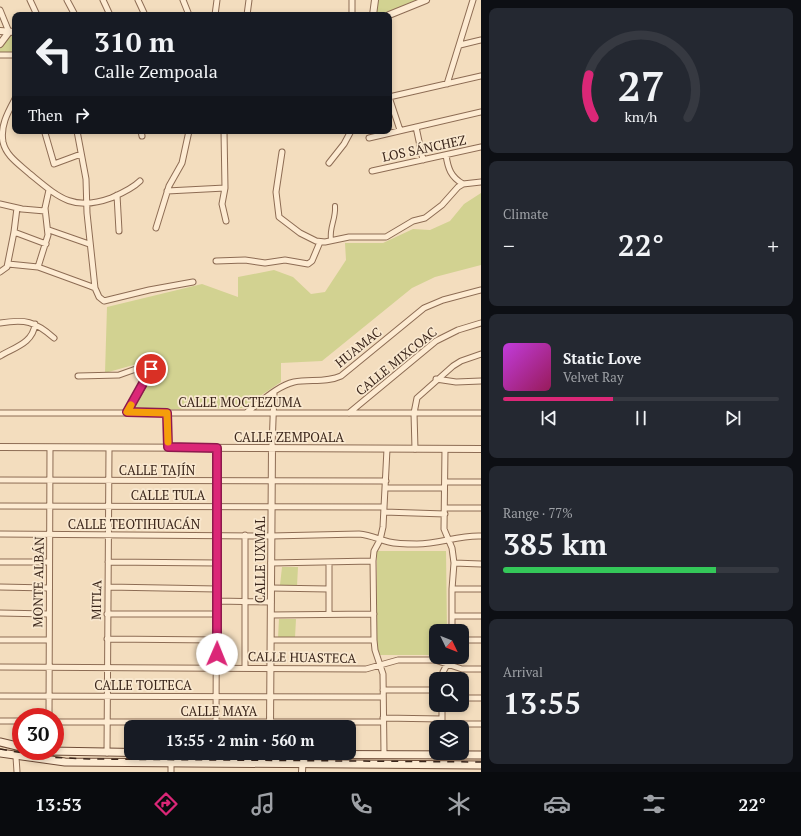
<!DOCTYPE html>
<meta charset="utf-8">
<style>
body{margin:0;font-family:"PT Serif",serif;background:#242831;color:#f1f3f6;height:100vh;display:flex;flex-direction:column;font-size:15px;white-space:nowrap}
*{box-sizing:border-box;margin:0}
p{font-size:13px;color:#9ea1a6}
.icon{flex:none;width:22px;height:22px;fill:none;stroke:currentColor;stroke-width:2;stroke-linecap:round;stroke-linejoin:round}
.map{position:relative;flex:1;overflow:hidden}
.sheet{display:flex;flex-direction:column;gap:8px;padding:8px;background:#0d0f14;width:320px}
.sheet>*{flex:none}
.top-card{position:absolute;left:12px;top:12px;width:380px;height:122px;border-radius:8px;box-shadow:0 2px 6px #0003;background:#171b24;color:#f1f3f6;overflow:hidden}
.needle{width:26px;rotate:133deg}
.buttons{position:absolute;left:429px;top:624px;display:grid;gap:8px}
.buttons a{display:grid;place-items:center;width:40px;height:40px;border-radius:8px;background:#171b24;box-shadow:0 2px 6px #0003;font-size:20px}
.speed{position:absolute;left:12px;top:708px;display:flex;gap:8px;font-size:20px;font-weight:700;text-align:center}
.speed>*{display:grid;place-content:center;width:52px;height:52px;border-radius:50%;background:#171b24;box-shadow:0 2px 6px #0003;line-height:1}
.speed .limit{border:6px solid #d22;background:#fff;color:#111}
.pin{position:absolute;display:grid;place-items:center;width:34px;height:34px;color:#fff;margin:-17px;border:2px solid #fff;border-radius:50%;box-shadow:0 1px 4px #0007}
.me{position:absolute;width:44px;margin:-22px;rotate:1deg;stroke-linejoin:round;filter:drop-shadow(0 0 3px #0008)}
.turn{display:flex;align-items:center;gap:14px;height:84px;padding:0 16px;font-size:18px}
.turn .icon{width:52px;height:52px;stroke-width:2.5}
.turn b{display:block;font-size:28px;line-height:34px}
.then{display:flex;align-items:center;height:38px;padding:0 16px;background:#0003;gap:8px;font-size:15px}
.big{font-size:30px;font-weight:700;line-height:1.1}
.sheet .tile{flex:1;display:flex;flex-direction:column;justify-content:center;gap:6px;min-width:0;padding:0 14px;border-radius:8px;background:#242831}
.sheet .dial{align-items:center;gap:0}
.dial svg{height:104px;overflow:visible;fill:none;stroke:#363941;stroke-width:7;stroke-linecap:round;text-anchor:middle}
.dial text{fill:#f1f3f6;stroke:none}
.song{display:flex;align-items:center;gap:12px}
.cover{width:48px;height:48px;border-radius:6px;background:linear-gradient(135deg,hsl(290 70% 55%),hsl(330 70% 35%))}
.played{height:4px;border-radius:2px;background:linear-gradient(90deg,#db2777 40%,#363941 40%)}
.keys{display:flex;justify-content:space-around;direction:ltr}
.heat{display:flex;justify-content:space-between;align-items:center;font-size:22px;direction:ltr}
.charge{height:6px;border-radius:3px;background:linear-gradient(90deg,#34c759 77%,#363941 0)}
.trip{position:absolute;left:124px;top:720px;width:232px;height:40px;border-radius:8px;background:#171b24;box-shadow:0 2px 6px #0003;font-weight:700;line-height:40px;text-align:center}
.tab-bar{display:flex;height:64px;justify-content:space-around;align-items:center;background:#090b0e;color:#9ea1a6}
.tab-bar .icon{width:28px;height:28px}
.tab-bar .selected{color:#db2777}
.tab-bar b{font-size:18px;color:#f1f3f6}
main{display:flex;flex:1;min-height:0}
.map>svg:first-child{display:block}
.green{fill:#d2d291}
.lines{fill:none;stroke-linecap:round;stroke-linejoin:round}
.pedestrian-casing{stroke:#8d6c54;stroke-width:6}
.minor-casing{stroke:#8d6c54;stroke-width:7}
.tertiary-casing{stroke:#8d6c54;stroke-width:8}
.secondary-casing{stroke:#6f4d38;stroke-width:9}
.pedestrian{stroke:#fdebd2;stroke-width:4}
.minor{stroke:#fdebd2;stroke-width:5}
.tertiary{stroke:#fdebd2;stroke-width:6}
.secondary{stroke:#fdebd2;stroke-width:7}
.rail{stroke:#3b261b;stroke-width:1.5;stroke-dasharray:7 7;stroke-linecap:butt}
.route-casing{stroke:#8e194d;stroke-width:10}
.route{stroke:#db2777;stroke-width:7}
.slow{stroke:#f59e0b;stroke-width:7}
.labels{text-anchor:middle;stroke-width:3.5;stroke-linejoin:round;paint-order:stroke}
.street-label{font-size:13px;fill:#3b261b;stroke:#f9e8cf}
</style>
<main>
<div class="map">
<svg width="481" height="772" viewBox="0 0 481 772">
<rect width="100%" height="100%" fill="#f3ddbe"/>
<path class="green" d="M377,0h41l-38,15h-5z
M11,35h4v17h-15v-5z
M481,193v72l-46,12 -23,11 -90,73 -41,2v19l-39,26 -111,2 26,-49 -6,-1 -46,13 2,-66 95,-23 36,13v-20l36,-7 19,7 18,17 14,-2 21,-32 -1,-17h38l30,-14 17,1 20,-9 14,-17z
M377,551h69l1,80h-11v24h-59z
M282,567h16l-1,19 -17,-1z
M279,619h17l-1,19h-17z"/>
<g class="lines">
<defs>
<path id="pedestrian" d="M331,240c-2,-13 5,-20 4,-34"/>
<path id="minor" d="M30,0l7,15
M67,0l8,15
M103,0l7,15
M138,0l7,15
M183,0l6,15
M352,0v15
M0,10l9,22
M215,15l2,-15
M247,15l2,-15
M460,45l21,-5
M0,55h15
M447,84l26,-84
M389,97l92,-21
M389,97l11,33
M15,99c-7,13 -15,27 -12,43 3,14 16,22 27,32 28,23 43,38 81,24 9,-4 21,-9 29,-17
M416,127l7,33
M77,131l9,48 1,34 8,75
M141,131l1,5
M224,131l1,57 -3,16 4,17
M45,133l9,31 27,-10
M369,138l112,-26
M282,152l-6,40 3,25 21,16 16,8 9,1 24,-5h37l27,-16 12,-3 17,-13 16,-18 5,-3 18,-2
M446,155c2,14 5,22 17,29
M329,163l15,-19 7,-13
M372,171l109,-24
M167,191l58,-3
M117,195l2,36
M0,204l22,5 23,2
M156,228l13,-42 13,-23 7,-32
M49,230l40,14
M14,232l32,12
M216,261l29,-1 20,3 20,-3 23,4 4,-3 8,-19
M8,264l30,3 52,19 5,2 4,9 5,4 45,-11 44,-8
M38,267l10,-32 -3,-27 4,-18
M0,272l7,-5 7,-35 3,-24
M0,323c25,-4 35,-2 54,15
M0,356c15,-9 33,-13 35,-32
M78,376l41,-1 31,-11c4,9 -18,39 -23,48
M436,379l20,3 25,-1
M247,412c14,-10 30,-26 47,-30 16,-3 32,1 47,-6l83,-68 19,-8 38,-10
M0,413h481
M167,413l1,34
M349,413l87,-72 22,-11 23,-7
M272,447l2,-54
M415,449l-1,-36 3,-15 36,-32 8,-5 20,-7
M445,449l-1,80 8,19 2,15 -2,26v42
M0,480l386,1
M445,482h36
M386,488h58
M0,506l384,1
M445,508h36
M384,512l61,2
M0,534l271,2 88,-2c11,1 19,5 30,8 8,2 18,2 28,2 22,0 42,-9 64,-8
M0,562h49
M108,562l110,1
M271,563l102,-2
M454,563l27,1
M0,587l48,1
M108,587l109,2
M271,588l57,1
M452,589h29
M217,601l54,1
M0,613l48,1
M107,614h110
M329,614v-52
M271,615l103,-1
M452,616h29
M107,639l111,1
M0,640h48
M271,640h103
M462,640h19
M0,667l366,2 32,-9h37l27,9h19
M245,667v-132
M442,679l1,-7 8,-15
M383,690h53
M0,696l383,1
M462,698h19
M442,705v17
M49,717l1,-269
M383,718l59,1
M0,721h21
M55,722h328
M442,724h39
M216,727l1,-279
M107,753l2,-305
M384,754l-1,-80 -8,-24 -1,-10 -1,-79 1,-10 6,-11 3,-13 4,-78
M16,757l1,15
M171,772v-9"/>
<path id="tertiary" d="M373,15l2,-15
M389,15l37,-15
M0,31l15,1
M0,44l9,-12
M0,447l481,2
M270,727l2,-280
M302,772l1,-18"/>
<path id="secondary" d="M0,742l21,5
M50,751l167,3 264,1
M0,753l65,9 416,3"/>
</defs>
<use href="#pedestrian" class="pedestrian-casing"/>
<use href="#minor" class="minor-casing"/>
<use href="#tertiary" class="tertiary-casing"/>
<use href="#secondary" class="secondary-casing"/>
<use href="#pedestrian" class="pedestrian"/>
<use href="#minor" class="minor"/>
<use href="#tertiary" class="tertiary"/>
<use href="#secondary" class="secondary"/>
<path class="rail" d="M0,749l46,8 43,2 392,3"/>
</g>
<g class="lines">
<defs>
<path id="route" d="M151,369l-24,43 40,1 1,34 49,1v206"/>
</defs>
<use href="#route" class="route-casing"/>
<use href="#route" class="route"/>
<path class="slow" d="M131,405l-4,7 40,1 1,29"/>
</g>
<g class="labels">
<g class="street-label">
<text transform="translate(424 148) rotate(-12)" y="5">LOS SÁNCHEZ</text>
<text transform="translate(358 347) rotate(-39)" y="5">HUAMAC</text>
<text transform="translate(396 361) rotate(-39)" y="5">CALLE MIXCOAC</text>
<text x="240" y="407">CALLE MOCTEZUMA</text>
<text x="289" y="442">CALLE ZEMPOALA</text>
<text x="157" y="475">CALLE TAJÍN</text>
<text x="168" y="500">CALLE TULA</text>
<text x="134" y="529">CALLE TEOTIHUACÁN</text>
<text transform="translate(260 560) rotate(-90)" y="5">CALLE UXMAL</text>
<text transform="translate(38 582) rotate(-89)" y="5">MONTE ALBÁN</text>
<text transform="translate(96 600) rotate(-89)" y="5">MITLA</text>
<text transform="translate(302 657) rotate(1)" y="5">CALLE HUASTECA</text>
<text x="143" y="690">CALLE TOLTECA</text>
<text x="219" y="716">CALLE MAYA</text>
</g>
</g>
</svg>
<div class="buttons">
<a><svg class="needle" viewBox="-14 -14 28 28"><path d="M0-13l5 13h-10z" fill="#e53935"/><path d="M0 13l5-13h-10z" fill="#9ea1a6"/></svg></a>
<a><svg class="icon" aria-label="search" viewBox="0 0 24 24"><circle cx="10" cy="10" r="6"/><path d="M15 15l6 6"/></svg></a>
<a><svg class="icon" aria-label="layers" viewBox="0 0 24 24"><path d="M12 4l9 5-9 5-9-5zM3 14l9 5 9-5"/></svg></a>
</div>
<div class="speed"><div class="limit">30</div></div>
<div class="pin" style="left:151px;top:369px;background:#d93025"><svg class="icon" aria-label="arrive" viewBox="0 0 24 24"><path d="M6 21V4h12l-3 4 3 4H6"/></svg></div>
<svg class="me" style="left:217px;top:654px" viewBox="-20 -20 40 40"><circle r="19" fill="#fff"/><path d="M0-13L10 11 0 6-10 11z" fill="#db2777"/></svg>
<div class="trip">13:55 · 2 min · 560 m</div>
<div class="top-card">
<div class="turn"><svg class="icon" aria-label="left" viewBox="0 0 24 24"><path d="M17 20v-9H6M10 6l-5 5 5 5"/></svg><div><b>310 m</b>Calle Zempoala</div></div>
<div class="then">Then<svg class="icon" aria-label="right" viewBox="0 0 24 24"><path d="M7 20v-9h11M14 6l5 5-5 5"/></svg></div>
</div>
</div>
<section class="sheet">
<div class="tile dial"><svg viewBox="0 0 100 80">
<path d="M14 69A42 42 0 1 1 86 69"/>
<path d="M14 69A42 42 0 0 1 10 36" stroke="#db2777"/>
<text x="50" y="56" font-size="32" font-weight="700">27</text>
<text x="50" y="72" font-size="11">km/h</text>
</svg></div>
<div class="tile"><p>Climate</p>
<div class="heat"><a>−</a><b class="big">22°</b><a>+</a></div>
</div>
<div class="tile">
<div class="song"><i class="cover"></i><div><b>Static Love</b><p>Velvet Ray</p></div></div>
<div class="played"></div>
<div class="keys"><svg class="icon" aria-label="previous" viewBox="0 0 24 24"><path d="M18 5L8 12l10 7zM5 5v14"/></svg><svg class="icon" aria-label="pause" viewBox="0 0 24 24"><path d="M8 5v14M16 5v14"/></svg><svg class="icon" aria-label="next" viewBox="0 0 24 24"><path d="M6 5l10 7-10 7zM19 5v14"/></svg></div>
</div>
<div class="tile"><p>Range · 77%</p><b class="big">385 km</b><div class="charge"></div></div>
<div class="tile"><p>Arrival</p><b class="big">13:55</b></div>
</section>
</main>
<nav class="tab-bar">
<b>13:53</b>
<svg class="icon selected" aria-label="directions" viewBox="0 0 24 24"><path d="M12 3l9 9-9 9-9-9zM9 14v-3h6M13 9l2 2-2 2"/></svg>
<svg class="icon" aria-label="music" viewBox="0 0 24 24"><path d="M9 18V5l10-2v13"/><circle cx="6" cy="18" r="3"/><circle cx="16" cy="16" r="3"/></svg>
<svg class="icon" aria-label="phone" viewBox="0 0 24 24"><path d="M5 4h4l2 5-3 2q2 4 5 5l2-3 5 2v4C11 20 4 13 5 4z"/></svg>
<svg class="icon" aria-label="climate" viewBox="0 0 24 24"><path d="M12 3v18M4 7l16 10M4 17L20 7"/></svg>
<svg class="icon" aria-label="car" viewBox="0 0 24 24"><path d="M5 17H2v-5l4-1 3-4h7l3 4 3 1v5h-3M9 17h6M6 11h13"/><circle cx="7" cy="17" r="2"/><circle cx="17" cy="17" r="2"/></svg>
<svg class="icon" aria-label="filters" viewBox="0 0 24 24"><path d="M4 7h16M4 17h16"/><circle cx="9" cy="7" r="2"/><circle cx="15" cy="17" r="2"/></svg>
<b>22°</b>
</nav>
